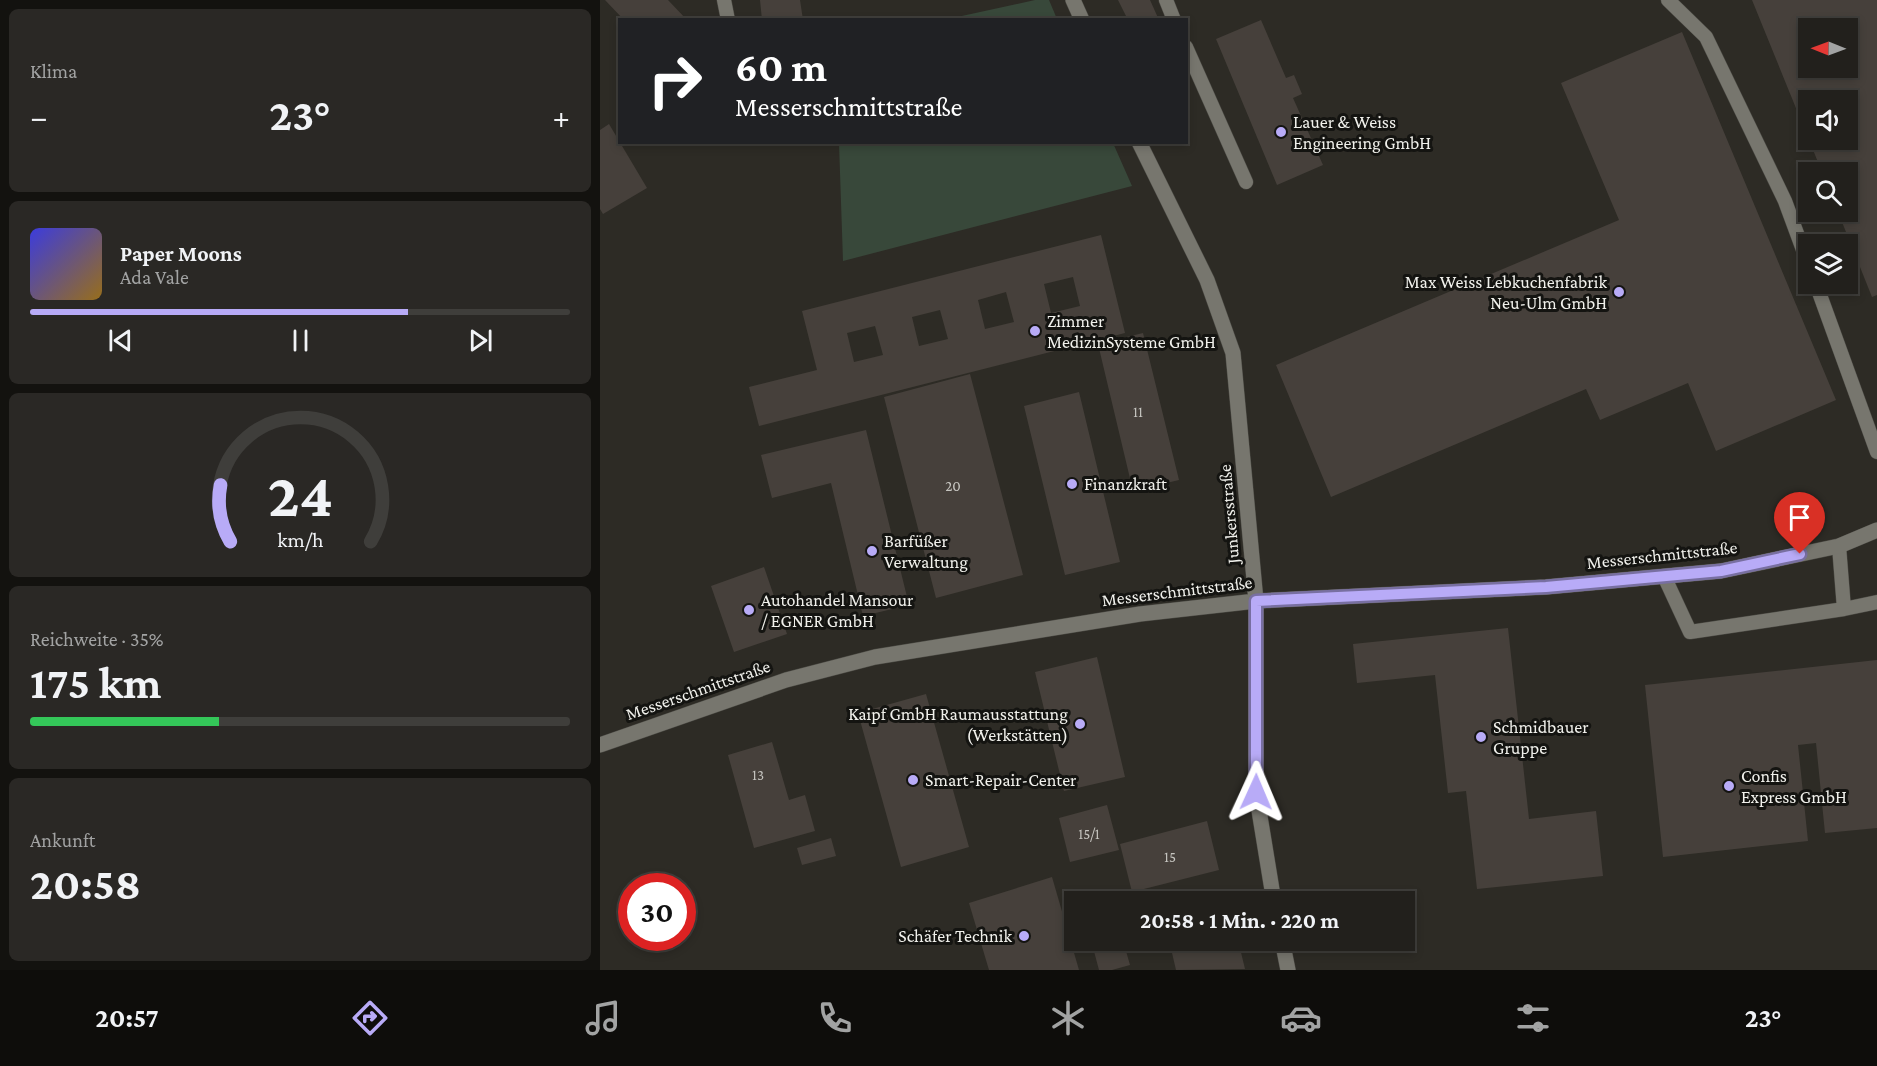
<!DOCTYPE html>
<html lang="de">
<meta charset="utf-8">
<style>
body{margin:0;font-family:"Crimson Pro",serif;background:#2a2825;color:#f1f3f6;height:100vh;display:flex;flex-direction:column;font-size:22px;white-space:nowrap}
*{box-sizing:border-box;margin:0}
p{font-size:20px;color:#a2a3a3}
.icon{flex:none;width:33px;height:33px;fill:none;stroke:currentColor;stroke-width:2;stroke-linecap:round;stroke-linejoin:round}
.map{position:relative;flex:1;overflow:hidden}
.side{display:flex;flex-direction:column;gap:9px;padding:9px;background:#13120f;width:600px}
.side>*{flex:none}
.top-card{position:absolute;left:18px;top:18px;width:570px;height:126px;border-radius:0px;box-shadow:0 3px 9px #0003,0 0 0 2px #3f3e3b;background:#202124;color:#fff;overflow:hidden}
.needle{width:39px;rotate:271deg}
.fabs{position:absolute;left:1198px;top:18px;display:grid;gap:12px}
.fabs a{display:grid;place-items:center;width:60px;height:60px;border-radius:0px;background:#22201c;box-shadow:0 3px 9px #0003,0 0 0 2px #3f3e3b;font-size:30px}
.speed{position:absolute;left:18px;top:873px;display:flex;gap:12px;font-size:30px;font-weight:700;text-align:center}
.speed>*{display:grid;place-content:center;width:78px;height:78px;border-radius:50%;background:#22201c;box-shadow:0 3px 9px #0003,0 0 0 2px #3f3e3b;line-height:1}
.speed .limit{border:9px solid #d22;background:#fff;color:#111}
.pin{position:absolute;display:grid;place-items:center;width:51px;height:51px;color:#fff;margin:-62px -26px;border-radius:50% 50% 50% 0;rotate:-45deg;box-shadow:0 0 6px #0007}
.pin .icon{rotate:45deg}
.me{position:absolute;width:66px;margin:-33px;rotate:1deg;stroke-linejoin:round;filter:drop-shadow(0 0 4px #0008)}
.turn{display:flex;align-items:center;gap:21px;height:126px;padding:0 18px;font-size:27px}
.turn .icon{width:78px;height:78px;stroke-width:2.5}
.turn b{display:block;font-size:42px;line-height:51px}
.big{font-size:45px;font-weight:700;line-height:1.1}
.side .card{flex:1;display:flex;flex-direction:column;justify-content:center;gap:9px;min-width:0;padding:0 21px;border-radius:9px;background:#2a2825}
.side .dial{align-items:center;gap:0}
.dial svg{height:156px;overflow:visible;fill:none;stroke:#3f3e3b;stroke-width:7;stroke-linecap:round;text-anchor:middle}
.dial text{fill:#f1f3f6;stroke:none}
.song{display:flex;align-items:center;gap:18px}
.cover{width:72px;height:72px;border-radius:9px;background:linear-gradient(135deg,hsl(240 70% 55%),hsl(40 70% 35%))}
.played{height:6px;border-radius:3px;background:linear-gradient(90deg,#b8abf7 70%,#3f3e3b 70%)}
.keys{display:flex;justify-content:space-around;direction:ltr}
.heat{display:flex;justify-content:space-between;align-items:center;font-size:33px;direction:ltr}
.charge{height:9px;border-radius:4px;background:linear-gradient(90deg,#34c759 35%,#3f3e3b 0)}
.trip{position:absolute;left:464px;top:891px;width:351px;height:60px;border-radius:0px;background:#22201c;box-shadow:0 3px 9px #0003,0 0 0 2px #3f3e3b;font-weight:700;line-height:60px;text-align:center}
.dock{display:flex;height:96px;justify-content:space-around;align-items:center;background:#0e0d0b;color:#a2a3a3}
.dock .icon{width:42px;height:42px}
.dock .selected{color:#b8abf7}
.dock b{font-size:27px;color:#f1f3f6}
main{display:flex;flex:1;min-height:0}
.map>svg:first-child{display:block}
.green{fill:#38483a}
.building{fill:#46403b;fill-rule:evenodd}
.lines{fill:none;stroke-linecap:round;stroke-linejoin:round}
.service-casing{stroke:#4a4943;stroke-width:15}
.minor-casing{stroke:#4a4943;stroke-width:16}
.service{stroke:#77766e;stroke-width:14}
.minor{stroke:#77766e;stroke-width:15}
.route-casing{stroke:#786fa1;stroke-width:15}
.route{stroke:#b8abf7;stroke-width:10}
.poi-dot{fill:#b8abf7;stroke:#141411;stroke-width:2}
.labels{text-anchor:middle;stroke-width:6;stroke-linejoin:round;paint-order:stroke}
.number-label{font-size:15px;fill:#c6c5c0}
.poi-label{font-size:18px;fill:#f1f1ec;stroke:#141411;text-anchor:start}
.street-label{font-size:18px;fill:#f1f1ec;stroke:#141411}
</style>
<main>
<section class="side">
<div class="card"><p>Klima</p>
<div class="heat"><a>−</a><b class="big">23°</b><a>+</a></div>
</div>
<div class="card">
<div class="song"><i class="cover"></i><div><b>Paper Moons</b><p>Ada Vale</p></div></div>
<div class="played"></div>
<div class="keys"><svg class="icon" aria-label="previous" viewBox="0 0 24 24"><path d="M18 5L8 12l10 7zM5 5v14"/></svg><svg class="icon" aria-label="pause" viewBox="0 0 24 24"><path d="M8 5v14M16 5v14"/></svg><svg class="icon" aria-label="next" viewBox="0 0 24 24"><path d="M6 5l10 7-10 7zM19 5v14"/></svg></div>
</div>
<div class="card dial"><svg viewBox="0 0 100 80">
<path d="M14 69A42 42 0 1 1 86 69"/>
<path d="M14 69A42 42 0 0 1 9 40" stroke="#b8abf7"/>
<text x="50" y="56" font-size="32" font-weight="700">24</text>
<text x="50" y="72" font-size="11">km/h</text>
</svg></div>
<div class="card"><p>Reichweite · 35%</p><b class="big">175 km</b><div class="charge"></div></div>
<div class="card"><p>Ankunft</p><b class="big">20:58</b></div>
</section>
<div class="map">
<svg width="1277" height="970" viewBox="0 0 1277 970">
<rect width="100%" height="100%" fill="#2d2b25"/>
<path class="green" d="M435,0h14l8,19h-109z
M239,143h274l19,43 -289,75z"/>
<path class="building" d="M5,0h63l19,20h-63z
M160,0h40l3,20h-41z
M518,0h32l9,20h-31z
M1152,0h125v295l-5,2 -34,-85h10v-40h-26zM1209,28h39v40h-39zM1209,100h39v40h-39z
M661,20l25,58 8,-3 8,19 -9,4 30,67 -46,20 -61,-146z
M1082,32l154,368 -120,51 -28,-68 -88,37 -14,-31 -255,108 -55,-132 343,-145 -58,-137z
M9,124l38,64 -44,26 -3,-5v-79z
M501,235l24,98 -366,93 -10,-39 68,-17 -15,-59zM473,277l7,29 -29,7 -7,-29zM406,292l8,30 -29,7 -7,-29zM340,310l8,29 -29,7 -7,-29zM275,326l8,29 -29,7 -7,-29z
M543,333l36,147 -46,11 -35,-147z
M370,374l53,201 -87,23 -52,-201z
M479,392l41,170 -55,13 -41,-169z
M266,430l43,175 -46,11 -32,-133 -59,15 -11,-43z
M164,567l23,67 -53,18 -23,-66z
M908,628l21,191 67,-8 7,65 -126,13 -11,-98 -18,2 -13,-118 -78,8 -4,-39z
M497,657l28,120 -61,14 -29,-119z
M1277,660v168l-52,5 -9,-90 -18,2 10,96 -145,16 -18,-172z
M326,694l43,153 -68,20 -43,-154z
M172,742l17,58 16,-5 10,36 -61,17 -26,-93z
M507,805l12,45 -49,12 -11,-44z
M607,821l12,49 -87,22 -12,-48z
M231,838l5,18 -34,9 -5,-17z
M452,877l27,93h-90l-20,-67z
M491,940h42l-9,4 6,21 -18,5h-13z
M569,940h69l7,29 -69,1z"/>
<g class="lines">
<defs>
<path id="service" d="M124,0l4,20
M566,0l8,20
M1068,0l38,37 79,164 24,65
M586,47l60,135
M1216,284l61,168
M1064,576l26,56 154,-23 -5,-63
M1244,609l33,-7"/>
<path id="minor" d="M473,0l9,20
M539,142l68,138 26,73 23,248v191l18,110
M0,745l186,-65 89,-23 265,-43 116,-13 290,-14 175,-16 118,-25 38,-16
M682,940l6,30"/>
</defs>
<use href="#service" class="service-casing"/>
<use href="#minor" class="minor-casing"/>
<use href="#service" class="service"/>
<use href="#minor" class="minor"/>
</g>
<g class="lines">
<defs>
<path id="route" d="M656,792v-191l290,-14 175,-16 79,-17"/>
</defs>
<use href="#route" class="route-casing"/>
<use href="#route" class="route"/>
</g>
<g class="poi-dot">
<circle cx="681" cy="132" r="6"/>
<circle cx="1019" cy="292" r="6"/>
<circle cx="435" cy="331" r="6"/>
<circle cx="472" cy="484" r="6"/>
<circle cx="272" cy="551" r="6"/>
<circle cx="149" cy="610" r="6"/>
<circle cx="480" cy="724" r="6"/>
<circle cx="881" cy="737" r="6"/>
<circle cx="313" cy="780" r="6"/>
<circle cx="1129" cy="786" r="6"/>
<circle cx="424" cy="936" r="6"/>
</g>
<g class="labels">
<g class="number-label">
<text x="538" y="417">11</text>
<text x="353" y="491">20</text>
<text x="158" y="780">13</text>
<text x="489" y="839">15/1</text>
<text x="570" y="862">15</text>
</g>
<g class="poi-label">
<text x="693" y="128">Lauer &amp; Weiss<tspan x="693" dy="21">Engineering GmbH</tspan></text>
<text x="1007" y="288" text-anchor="end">Max Weiss Lebkuchenfabrik<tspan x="1007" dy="21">Neu-Ulm GmbH</tspan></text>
<text x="447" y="327">Zimmer<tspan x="447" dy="21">MedizinSysteme GmbH</tspan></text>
<text x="484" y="490">Finanzkraft</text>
<text x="284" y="547">Barfüßer<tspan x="284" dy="21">Verwaltung</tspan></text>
<text x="161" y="606">Autohandel Mansour<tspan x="161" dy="21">/ EGNER GmbH</tspan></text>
<text x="468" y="720" text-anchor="end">Kaipf GmbH Raumausstattung<tspan x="468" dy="21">(Werkstätten)</tspan></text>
<text x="893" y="733">Schmidbauer<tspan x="893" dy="21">Gruppe</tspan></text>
<text x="1141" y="782">Confis<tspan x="1141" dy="21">Express GmbH</tspan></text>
<text x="325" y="786">Smart-Repair-Center</text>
<text x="412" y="942" text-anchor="end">Schäfer Technik</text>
</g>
<g class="street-label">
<text transform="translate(629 514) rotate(-95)" y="6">Junkersstraße</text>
<text transform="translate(1062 555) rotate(-6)" y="6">Messerschmittstraße</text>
<text transform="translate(577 591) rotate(-7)" y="6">Messerschmittstraße</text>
<text transform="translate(98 690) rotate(-19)" y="6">Messerschmittstraße</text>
</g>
</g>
</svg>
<div class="fabs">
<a><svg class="needle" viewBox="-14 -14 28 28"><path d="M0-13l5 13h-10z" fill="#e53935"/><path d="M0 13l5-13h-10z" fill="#a2a3a3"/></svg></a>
<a><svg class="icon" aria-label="sound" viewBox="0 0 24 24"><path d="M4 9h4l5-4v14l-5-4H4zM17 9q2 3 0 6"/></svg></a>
<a><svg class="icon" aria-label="search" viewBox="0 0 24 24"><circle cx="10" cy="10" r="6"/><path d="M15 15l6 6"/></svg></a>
<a><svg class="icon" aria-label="layers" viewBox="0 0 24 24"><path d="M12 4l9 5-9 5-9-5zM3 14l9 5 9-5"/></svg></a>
</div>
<div class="speed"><div class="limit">30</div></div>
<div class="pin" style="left:1200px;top:554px;background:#d93025"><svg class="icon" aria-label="arrive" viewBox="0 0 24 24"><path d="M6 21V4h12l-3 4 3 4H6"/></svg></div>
<svg class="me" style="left:656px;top:792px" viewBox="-20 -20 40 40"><path d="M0-17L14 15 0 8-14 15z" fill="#b8abf7" stroke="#fff" stroke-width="4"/></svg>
<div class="trip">20:58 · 1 Min. · 220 m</div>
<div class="top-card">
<div class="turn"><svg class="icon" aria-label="right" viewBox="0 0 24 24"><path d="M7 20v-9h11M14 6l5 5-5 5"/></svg><div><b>60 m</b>Messerschmittstraße</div></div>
</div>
</div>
</main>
<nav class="dock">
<b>20:57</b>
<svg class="icon selected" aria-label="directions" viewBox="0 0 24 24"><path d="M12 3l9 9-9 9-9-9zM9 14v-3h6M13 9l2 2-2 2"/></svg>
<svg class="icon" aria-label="music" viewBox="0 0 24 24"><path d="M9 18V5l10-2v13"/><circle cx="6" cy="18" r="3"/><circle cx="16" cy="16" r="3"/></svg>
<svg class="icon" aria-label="phone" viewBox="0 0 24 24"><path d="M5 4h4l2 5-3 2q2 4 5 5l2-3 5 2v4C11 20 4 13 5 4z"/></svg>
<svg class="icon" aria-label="climate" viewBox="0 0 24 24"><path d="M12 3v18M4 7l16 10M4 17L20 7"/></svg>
<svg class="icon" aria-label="car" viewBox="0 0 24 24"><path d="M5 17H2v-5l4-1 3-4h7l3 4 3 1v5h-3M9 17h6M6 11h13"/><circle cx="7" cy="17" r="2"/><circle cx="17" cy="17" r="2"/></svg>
<svg class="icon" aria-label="filters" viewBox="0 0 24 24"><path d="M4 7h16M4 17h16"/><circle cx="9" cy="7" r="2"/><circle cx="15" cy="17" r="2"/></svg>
<b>23°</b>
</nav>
